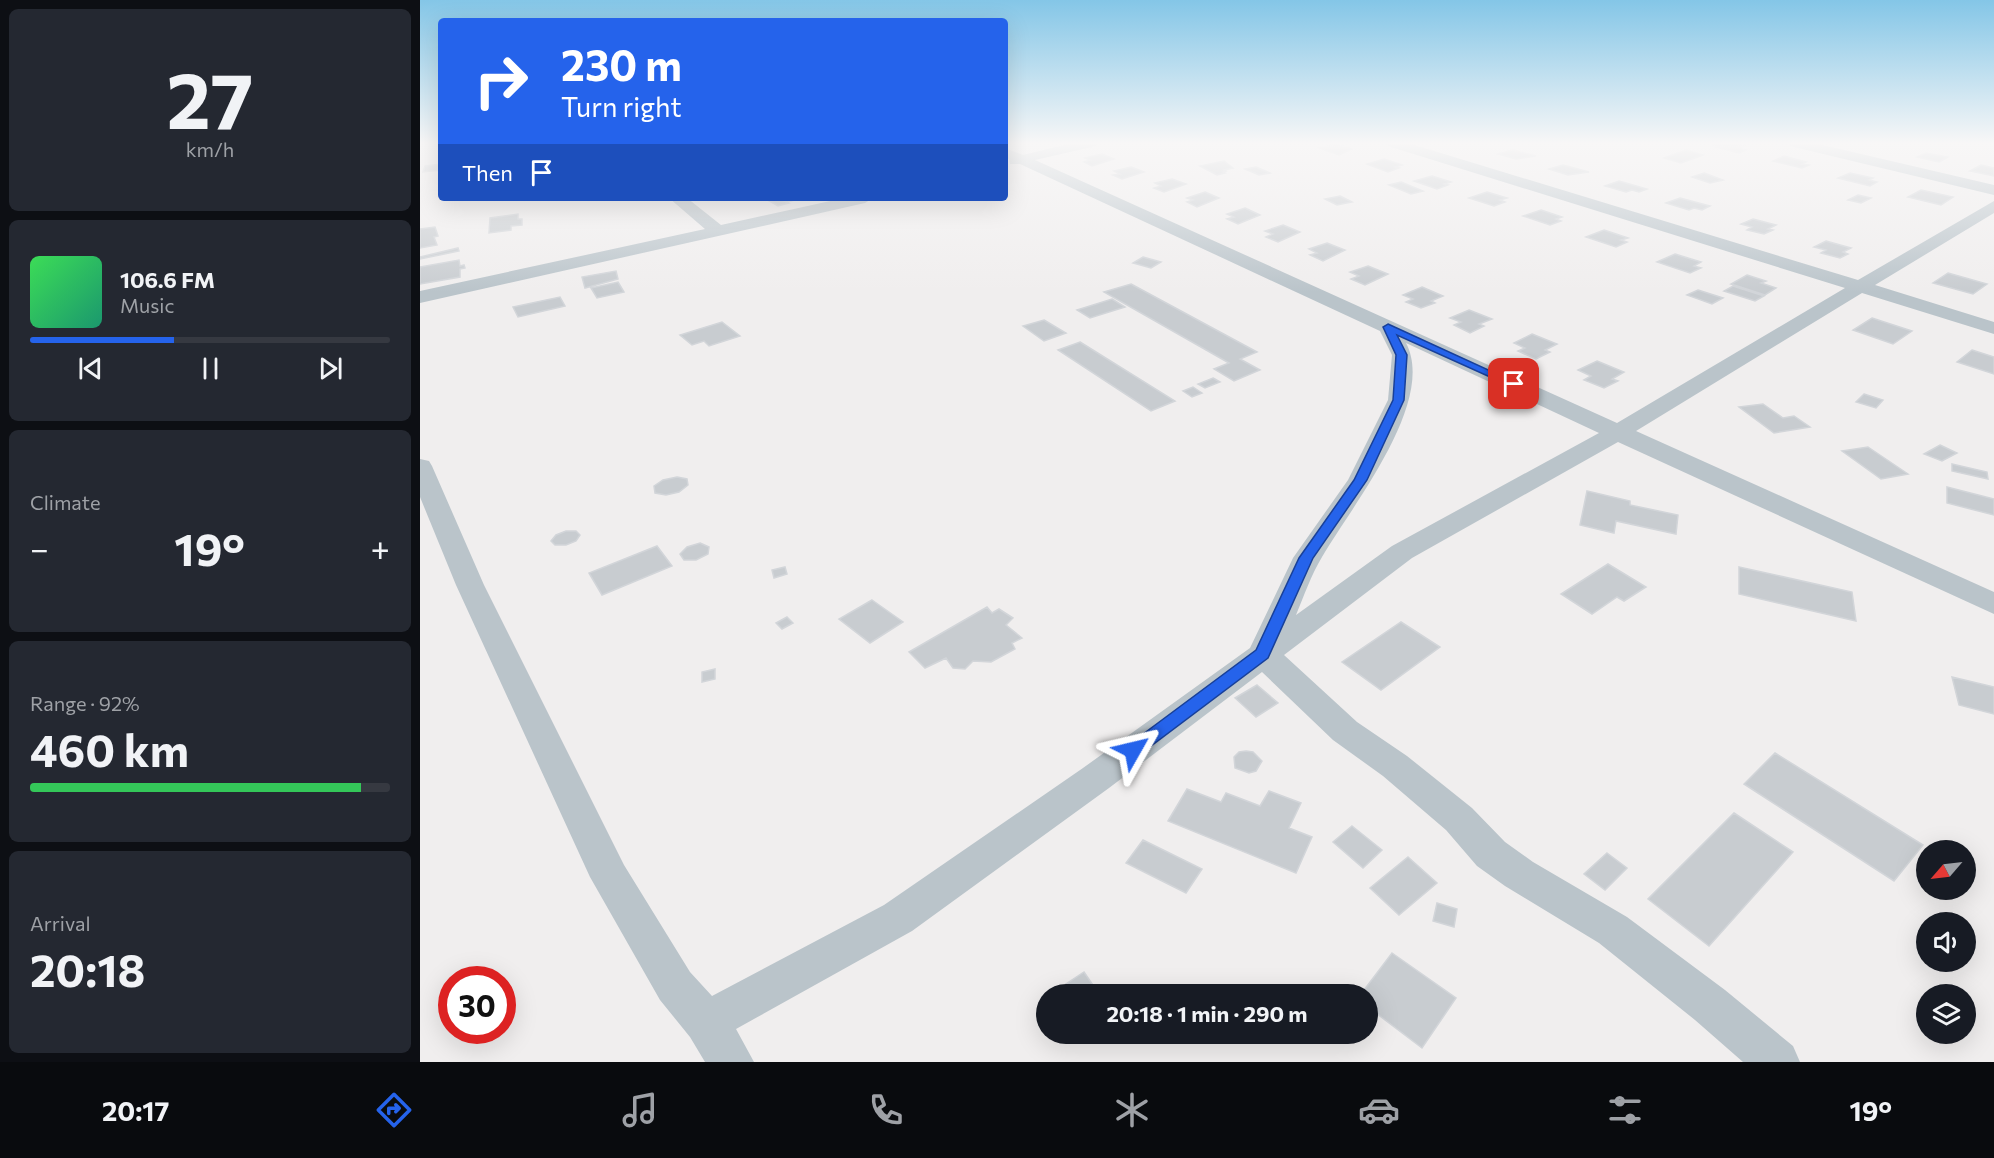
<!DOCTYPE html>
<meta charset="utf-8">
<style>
body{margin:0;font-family:Commissioner,sans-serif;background:#242831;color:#f1f3f6;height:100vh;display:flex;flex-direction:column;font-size:22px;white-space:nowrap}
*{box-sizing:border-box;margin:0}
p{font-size:20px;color:#9ea1a6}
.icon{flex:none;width:33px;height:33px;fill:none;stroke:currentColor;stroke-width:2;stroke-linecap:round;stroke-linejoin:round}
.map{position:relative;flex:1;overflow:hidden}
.panel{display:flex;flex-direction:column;gap:9px;padding:9px;background:#0d0f14;width:420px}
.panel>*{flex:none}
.hud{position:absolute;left:18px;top:18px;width:570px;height:183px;border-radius:6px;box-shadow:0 6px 24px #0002;background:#2563eb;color:#fff;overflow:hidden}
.needle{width:39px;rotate:242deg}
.tools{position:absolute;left:1496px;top:840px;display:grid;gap:12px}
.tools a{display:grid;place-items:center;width:60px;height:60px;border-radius:50%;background:#171b24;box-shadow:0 6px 24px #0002;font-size:30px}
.speed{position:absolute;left:18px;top:966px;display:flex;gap:12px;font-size:30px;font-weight:700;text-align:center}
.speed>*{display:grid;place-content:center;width:78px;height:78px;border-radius:50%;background:#171b24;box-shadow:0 6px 24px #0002;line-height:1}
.speed .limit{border:9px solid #d22;background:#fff;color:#111}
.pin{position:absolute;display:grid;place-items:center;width:51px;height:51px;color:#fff;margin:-26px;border-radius:12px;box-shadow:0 3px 9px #0006}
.me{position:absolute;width:66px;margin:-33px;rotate:53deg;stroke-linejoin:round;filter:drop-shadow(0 0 4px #0008)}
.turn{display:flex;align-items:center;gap:21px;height:126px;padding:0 24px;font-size:27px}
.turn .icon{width:78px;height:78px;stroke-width:2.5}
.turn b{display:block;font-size:42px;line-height:51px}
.then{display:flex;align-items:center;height:57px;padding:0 24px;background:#0003;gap:12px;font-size:22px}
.big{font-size:45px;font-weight:700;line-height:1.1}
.panel .tile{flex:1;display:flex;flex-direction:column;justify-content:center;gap:9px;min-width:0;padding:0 21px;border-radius:9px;background:#242831}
.panel .dial{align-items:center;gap:0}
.dial b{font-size:78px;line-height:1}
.song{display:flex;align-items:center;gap:18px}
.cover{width:72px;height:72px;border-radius:9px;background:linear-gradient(135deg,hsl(130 70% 55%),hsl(160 70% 35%))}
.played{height:6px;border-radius:3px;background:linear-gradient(90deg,#2563eb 40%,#363941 40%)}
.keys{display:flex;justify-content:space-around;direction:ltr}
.heat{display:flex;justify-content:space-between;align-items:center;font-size:33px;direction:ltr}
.charge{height:9px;border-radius:4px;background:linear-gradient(90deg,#34c759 92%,#363941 0)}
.trip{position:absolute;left:616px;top:984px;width:342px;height:60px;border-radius:30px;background:#171b24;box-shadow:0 6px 24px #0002;font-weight:700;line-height:60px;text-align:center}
.tab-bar{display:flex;height:96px;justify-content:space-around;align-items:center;background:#090b0e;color:#9ea1a6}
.tab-bar .icon{width:42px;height:42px}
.tab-bar .current{color:#2563eb}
.tab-bar b{font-size:27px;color:#f1f3f6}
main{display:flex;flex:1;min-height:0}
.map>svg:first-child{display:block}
.building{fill:#c8ccd0;stroke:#d2d5d9;stroke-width:1.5}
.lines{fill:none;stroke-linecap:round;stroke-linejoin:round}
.street{fill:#bac4ca;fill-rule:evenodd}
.route{fill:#2563eb;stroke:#184099;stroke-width:1.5}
</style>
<main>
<section class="panel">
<div class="tile dial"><b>27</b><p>km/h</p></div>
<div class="tile">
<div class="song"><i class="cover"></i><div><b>106.6 FM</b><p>Music</p></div></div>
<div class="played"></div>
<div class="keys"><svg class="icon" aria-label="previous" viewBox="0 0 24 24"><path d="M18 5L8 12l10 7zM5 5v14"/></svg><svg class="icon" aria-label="pause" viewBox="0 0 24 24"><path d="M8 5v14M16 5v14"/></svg><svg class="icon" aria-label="next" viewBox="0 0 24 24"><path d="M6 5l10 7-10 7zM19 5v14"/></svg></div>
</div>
<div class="tile"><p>Climate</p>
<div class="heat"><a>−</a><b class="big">19°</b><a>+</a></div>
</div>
<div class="tile"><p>Range · 92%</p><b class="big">460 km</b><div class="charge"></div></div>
<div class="tile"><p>Arrival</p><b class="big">20:18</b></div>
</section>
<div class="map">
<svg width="1574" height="1062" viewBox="0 0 1574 1062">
<rect width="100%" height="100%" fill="#f0eeee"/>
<path class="building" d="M1298,143h13l13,3 -5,2 7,2 -7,3 -27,-7z
M916,144l16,5 -13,6 -20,-7z
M1092,150l24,6 -20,3 -18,-5z
M1266,150l17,5 -22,8 -17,-5z
M1506,153l22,4 -9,5 -22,-5z
M682,154l12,5 -22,7 -8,-4 6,-2 -5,-2z
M1364,156l22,6 -4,2 7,1 -7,3 -29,-7z
M964,159l18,6 -7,2 4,1 -11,4 -21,-8z
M804,161l9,7 -9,2 2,1 -3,1 2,1 -8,2 -17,-9z
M21,164v6l-18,2 2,-6z
M1143,165l26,7 -21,3 -19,-6z
M1561,165l13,3v8l-24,-5z
M711,167l13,5 -22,7 -9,-4 7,-1 -6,-3z
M836,167l14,6 -11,2 -14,-6z
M1284,173l19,7 -13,3 -18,-6z
M1430,173l23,5 -4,2 8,2 -7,4 -32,-8z
M1012,176l19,6 -7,2 4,1 -11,4 -23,-8z
M752,179l14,5 -22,8 -10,-4 7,-2 -6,-3z
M1199,181l28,8 -8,3 -7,-2 -6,2 -21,-6z
M981,182l22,9 -12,3 -22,-9z
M1501,190l32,7 -12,8 -33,-8z
M785,192l14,6 -22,9 -10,-5 6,-2 -6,-2z
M1067,192l20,6 -7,2 5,2 -11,4 -25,-8z
M1438,195l13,3 -10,5 -13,-3z
M920,196l12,6 -15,3 -12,-6z
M344,198h39l-12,3 -9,-1 7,3 -11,3z
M1260,198l30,8 -8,4 -8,-2 -5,2 -23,-7z
M825,208l15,7 -22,9 -11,-5 7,-2 -7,-3z
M1121,210l21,7 -6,2 5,2 -11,4 -27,-9z
M98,214v5h4v6l-11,1v4l-22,3 1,-15z
M1333,219l23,6 -8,4 5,1 -9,4 -17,-4 5,-3 -11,-3z
M863,225l17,7 -22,10 -12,-5 7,-3 -8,-3z
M15,227l3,9 -4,1 3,8 -17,3v-19z
M1184,230l24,8 -7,2 6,2 -11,5 -30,-10z
M1406,241l25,7 -8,4 5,2 -8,4 -19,-5 5,-3 -12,-3z
M907,243l18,7 -22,11 -13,-6 7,-2 -8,-4z
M38,248l1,3 -39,8v-2z
M1255,254l26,8 -7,4 7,2 -11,5 -33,-11z
M723,257l18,5 -10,6 -18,-5z
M39,260l1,6 4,-1 1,3 -5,1v8l-40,7v-17z
M948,266l20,8 -23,11 -14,-6 8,-3 -9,-4z
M196,271l2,8 -33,9 -3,-11z
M1528,273l39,11 -14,10 -40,-11z
M1327,275l19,6 -5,2 15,5 -11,7 -34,-11z
M198,282l6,10 -27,6 -6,-10z
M711,284l126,68 -17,7 20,11 -26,11 -20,-12 15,-6 -125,-71z
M1313,286l31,10 -9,5 -31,-10z
M1002,287l21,9 -12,5 4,2 -14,5 -15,-6 7,-3 -10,-4z
M1278,290l25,8 -11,6 -25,-9z
M140,297l5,9 -47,11 -5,-10z
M692,299l13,8 -35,11 -13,-8z
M1049,310l23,9 -13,5 5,2 -14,7 -16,-8 7,-3 -11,-4z
M1452,318l40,13 -19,13 -40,-14z
M624,320l22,13 -22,8 -21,-15z
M302,322l18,14 -31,10 -5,-5 -12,4 -12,-10z
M1112,334l25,10 -12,6 5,2 -14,7 -18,-8 7,-3 -11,-5z
M660,342l95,59 -24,10 -93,-61z
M1552,350l22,7v17l-37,-12z
M1177,361l27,11 -12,7 6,2 -14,7 -20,-8 7,-4 -13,-6z
M793,378l7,4 -15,6 -7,-4z
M773,387l9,6 -10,4 -9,-6z
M1444,394l19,6 -7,8 -20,-6z
M1343,404l20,14 11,-2 16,11 -36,6 -35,-26z
M1520,445l17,8 -15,8 -18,-7z
M1448,447l40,27 -27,5 -39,-28z
M1532,464l35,8 1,7 -36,-8z
M257,477l10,2 1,6 -9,7 -13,3 -11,-2 -1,-7 9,-6z
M1527,487l47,12v16l-47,-12z
M1167,491l43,10v4l48,10 -2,19 -60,-13 -2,12 -34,-8z
M146,531h10l4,4 -4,6 -10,4h-11l-4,-4 5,-6z
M280,543l9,4 -1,7 -12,6h-12l-4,-6 7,-7z
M237,546l15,20 -70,29 -13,-22z
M1188,564l38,23 -22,14 -7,-4 -25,17 -31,-20z
M365,567l2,7 -13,4 -2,-8z
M1319,567l113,25 4,29 -117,-27z
M452,600l31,22 -33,21 -31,-24z
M567,607l5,6 7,-4 14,9 -7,7 16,13 -10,5 3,6 -24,13 -18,-1 -8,8 -12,-1 -7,-10 -21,10 -16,-16z
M367,617l6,6 -11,6 -6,-6z
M981,622l39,25 -59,43 -39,-28z
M295,669v10l-13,3v-10z
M1532,677l42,10v27l-35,-9z
M837,685l21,18 -22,14 -21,-19z
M826,751l7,1 9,9 -6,10 -7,2 -14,-5 -1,-11 5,-5z
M1355,753l148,92 -29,36 -150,-97z
M767,789l34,13 5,-9 34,13 9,-15 32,12 -12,25 23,9 -16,36 -128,-52z
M1314,813l59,39 -84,94 -61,-47z
M932,826l30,24 -19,18 -30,-26z
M723,840l59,29 -16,24 -60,-30z
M1187,853l20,15 -22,22 -21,-16z
M988,857l29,26 -38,32 -29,-27z
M1017,903l20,6 -3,18 -21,-6z
M972,953l64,45 -34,50 -54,-41v-13h-7z
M664,972l15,22h-26l-7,-10z"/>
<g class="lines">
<path class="street" d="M652,143h25l-1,3 -61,14 582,263 228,-135 -457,-142 -1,-3h21l450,137 136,-79v12l-119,72 119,37v12l-132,-41 -226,138 358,161v22l-376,-172 -206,116 -128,97 73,67 50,34 65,52 33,34 28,20 94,55 98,73 68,56 7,16h-57l-48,-42 -96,-77 -94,-57 -28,-20 -31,-36 -63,-54 -50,-36 -71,-68 -153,116 -197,143 -176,98 18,33h-49l-15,-25 -30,-37 -70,-123 -134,-292 -36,-88v-38l9,2 3,5 52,119 140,280 66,107 22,24 172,-91 199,-137 167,-120 43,-90 55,-78 40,-80 4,-45 -12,-24 -360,-167h-10l-1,-5 -4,-2v-9l18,7zM986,343l193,90 -207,113 -96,69c8,-19 15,-40 26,-58 29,-50 115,-155 84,-214z
M1369,143h25l180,42v10l-204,-49z
M249,198h18l34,27 123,-27h29l-8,5 -445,100v-12l285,-62z"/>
</g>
<linearGradient id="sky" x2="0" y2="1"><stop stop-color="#84c6e7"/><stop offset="0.49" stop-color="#f8f7f7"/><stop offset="1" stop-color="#f8f7f7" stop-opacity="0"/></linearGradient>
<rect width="1574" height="292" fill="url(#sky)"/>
<path class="route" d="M968,324l131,60 -5,3 -4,-1 -113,-51 10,20 -3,45 -37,80 -54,78 -45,100 -129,97 -6,2 -6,-2 -3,-5 3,-4 129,-96 43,-92 55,-78 39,-80 3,-45 -13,-28z"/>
</svg>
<div class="tools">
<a><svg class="needle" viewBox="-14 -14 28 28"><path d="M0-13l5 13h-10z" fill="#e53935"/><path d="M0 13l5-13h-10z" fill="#9ea1a6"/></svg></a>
<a><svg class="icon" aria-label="sound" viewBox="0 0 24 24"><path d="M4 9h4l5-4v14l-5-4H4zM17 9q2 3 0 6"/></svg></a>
<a><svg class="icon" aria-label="layers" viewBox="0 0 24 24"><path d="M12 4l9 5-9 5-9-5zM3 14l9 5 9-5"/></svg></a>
</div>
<div class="speed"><div class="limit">30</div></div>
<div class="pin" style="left:1094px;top:384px;background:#d93025"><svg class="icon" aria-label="arrive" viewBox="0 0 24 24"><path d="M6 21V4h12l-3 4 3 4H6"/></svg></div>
<svg class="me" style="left:713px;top:750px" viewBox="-20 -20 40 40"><path d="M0-17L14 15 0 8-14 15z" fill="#2563eb" stroke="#fff" stroke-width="4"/></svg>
<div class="trip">20:18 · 1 min · 290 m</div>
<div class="hud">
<div class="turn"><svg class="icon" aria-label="right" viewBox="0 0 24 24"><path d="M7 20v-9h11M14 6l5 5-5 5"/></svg><div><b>230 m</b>Turn right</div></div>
<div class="then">Then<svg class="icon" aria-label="arrive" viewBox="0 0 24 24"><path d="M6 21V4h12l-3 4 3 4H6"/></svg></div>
</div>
</div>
</main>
<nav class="tab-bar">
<b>20:17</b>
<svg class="icon current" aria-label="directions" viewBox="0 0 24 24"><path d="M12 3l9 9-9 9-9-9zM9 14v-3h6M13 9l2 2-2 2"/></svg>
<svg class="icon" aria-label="music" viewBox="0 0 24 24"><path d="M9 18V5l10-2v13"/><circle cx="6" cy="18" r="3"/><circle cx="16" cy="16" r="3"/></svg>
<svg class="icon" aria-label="phone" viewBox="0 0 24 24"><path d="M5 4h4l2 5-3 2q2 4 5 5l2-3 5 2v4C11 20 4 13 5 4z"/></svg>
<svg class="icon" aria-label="climate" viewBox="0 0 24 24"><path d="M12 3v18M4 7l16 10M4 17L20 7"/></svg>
<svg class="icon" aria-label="car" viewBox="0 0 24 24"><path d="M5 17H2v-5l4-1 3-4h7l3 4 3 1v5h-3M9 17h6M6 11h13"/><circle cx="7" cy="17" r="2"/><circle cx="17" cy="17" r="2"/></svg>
<svg class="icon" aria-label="filters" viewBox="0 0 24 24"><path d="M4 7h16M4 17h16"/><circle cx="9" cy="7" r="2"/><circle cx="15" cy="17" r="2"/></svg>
<b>19°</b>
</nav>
